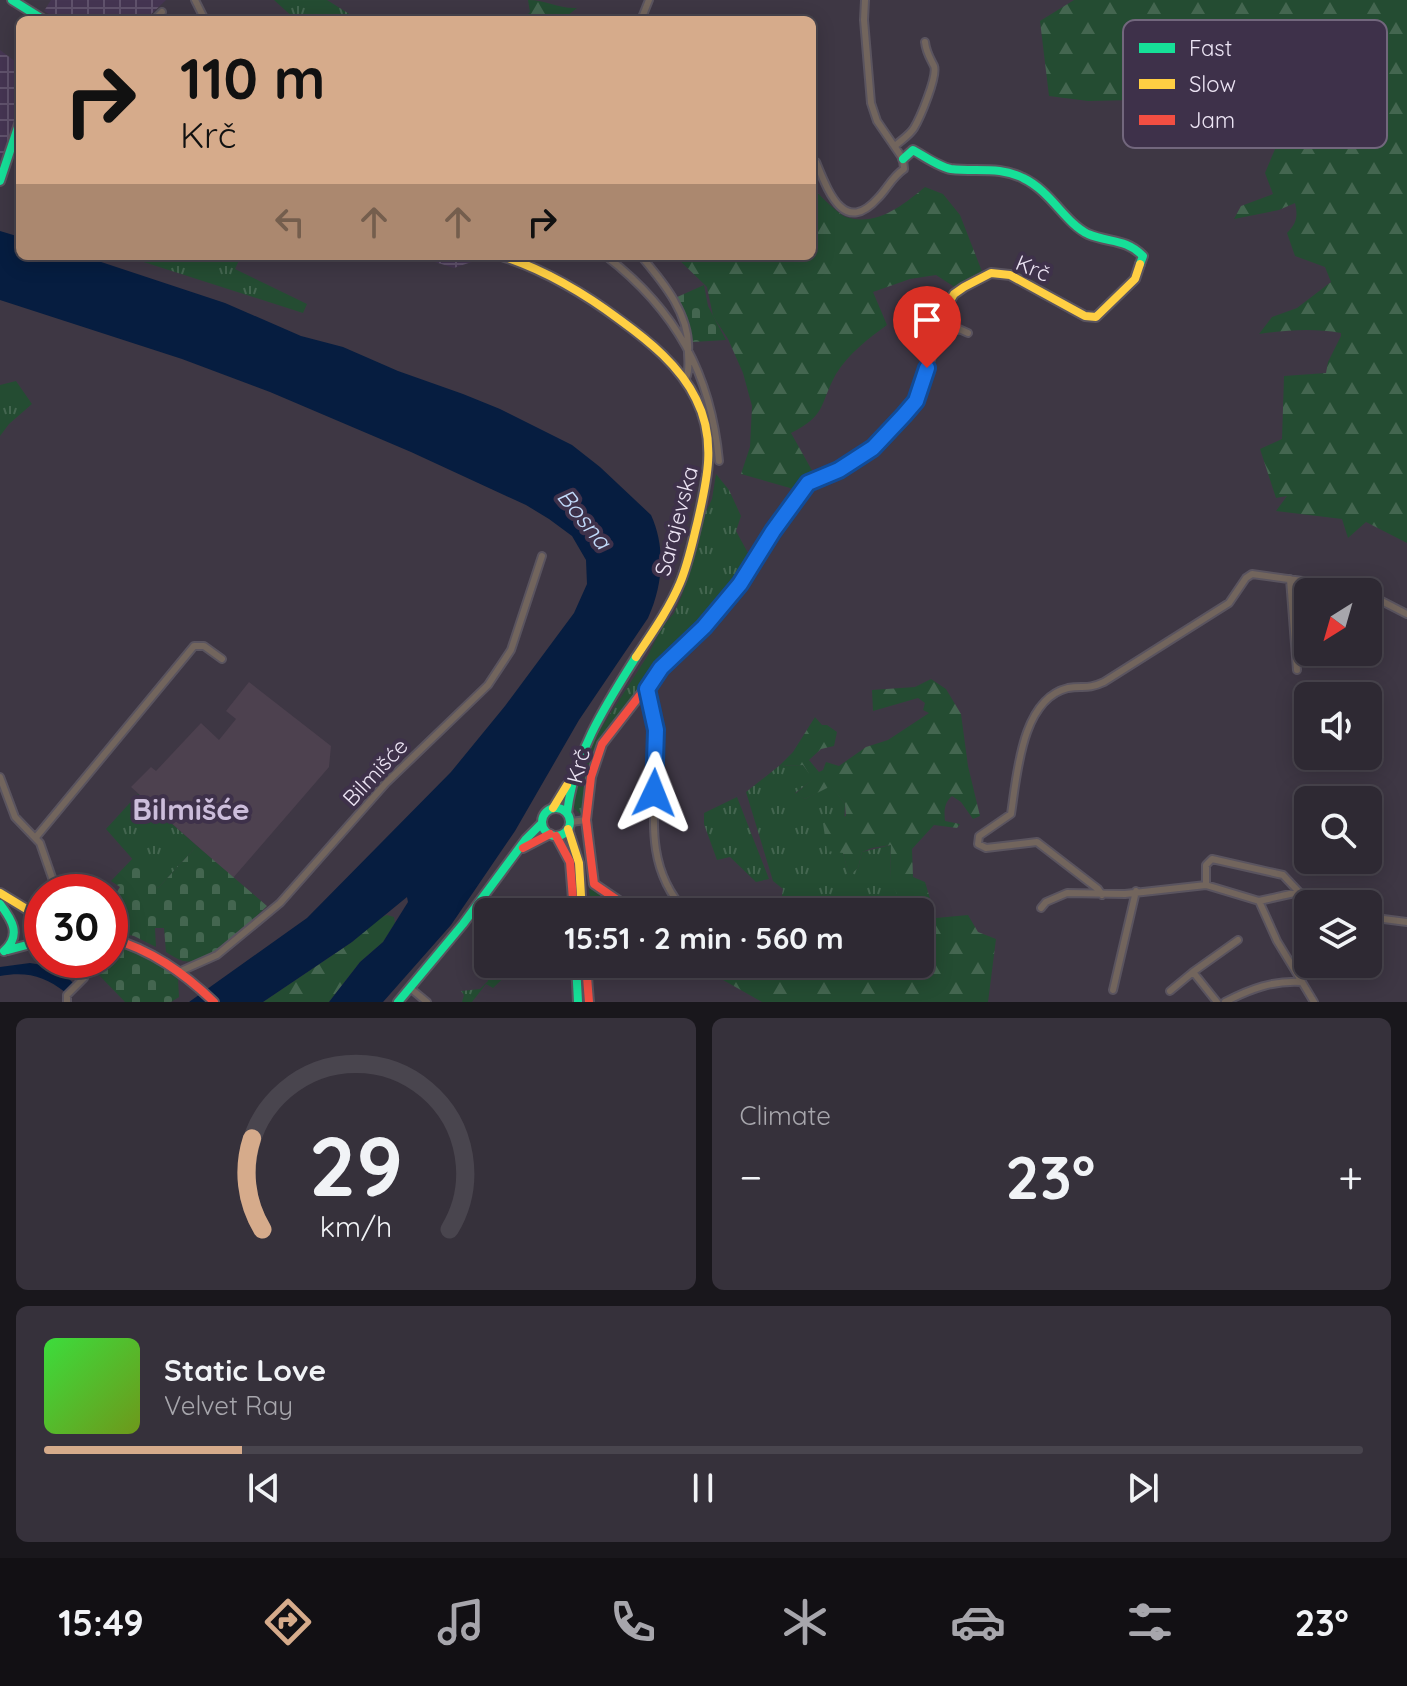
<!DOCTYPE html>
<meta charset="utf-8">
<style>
body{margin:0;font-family:Quicksand,sans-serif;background:#36313b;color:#f1f3f6;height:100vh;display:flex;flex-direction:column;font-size:30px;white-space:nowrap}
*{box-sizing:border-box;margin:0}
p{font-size:26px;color:#a7a6ac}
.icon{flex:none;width:44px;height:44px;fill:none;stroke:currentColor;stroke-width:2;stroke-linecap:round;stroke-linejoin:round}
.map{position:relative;height:1002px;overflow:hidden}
.drawer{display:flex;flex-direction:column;gap:16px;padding:16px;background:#19171c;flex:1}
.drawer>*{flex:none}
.guide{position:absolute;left:16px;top:16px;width:800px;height:244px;border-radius:12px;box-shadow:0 4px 20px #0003,0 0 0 2px #49454e;background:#d6ab8b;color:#111;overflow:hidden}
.needle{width:52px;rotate:217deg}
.fabs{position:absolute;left:1294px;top:578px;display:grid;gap:16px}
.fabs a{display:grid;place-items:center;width:88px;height:88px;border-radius:12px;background:#2e2933;box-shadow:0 4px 20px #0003,0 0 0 2px #49454e;font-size:40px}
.speed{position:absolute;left:24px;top:874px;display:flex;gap:16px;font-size:40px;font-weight:700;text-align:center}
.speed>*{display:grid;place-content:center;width:104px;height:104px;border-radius:50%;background:#2e2933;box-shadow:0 4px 20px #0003,0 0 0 2px #49454e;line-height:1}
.speed .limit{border:12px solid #d22;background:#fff;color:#111}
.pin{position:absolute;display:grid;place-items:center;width:68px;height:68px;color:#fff;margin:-82px -34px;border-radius:50% 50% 50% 0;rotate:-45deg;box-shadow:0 0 8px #0007}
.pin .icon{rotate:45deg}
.me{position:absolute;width:88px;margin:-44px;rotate:2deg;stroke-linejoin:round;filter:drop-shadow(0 0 6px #0008)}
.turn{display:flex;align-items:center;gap:28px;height:168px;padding:0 32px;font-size:36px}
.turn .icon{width:104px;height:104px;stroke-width:2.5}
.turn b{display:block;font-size:56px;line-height:68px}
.lanes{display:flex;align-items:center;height:76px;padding:0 32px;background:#0003;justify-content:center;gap:40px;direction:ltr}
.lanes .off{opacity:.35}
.big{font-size:60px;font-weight:800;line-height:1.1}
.drawer .widget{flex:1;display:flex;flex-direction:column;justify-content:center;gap:12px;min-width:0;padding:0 28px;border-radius:12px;background:#36313b}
.drawer .dial{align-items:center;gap:0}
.dial svg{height:208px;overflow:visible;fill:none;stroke:#49454e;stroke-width:7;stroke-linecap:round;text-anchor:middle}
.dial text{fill:#f1f3f6;stroke:none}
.song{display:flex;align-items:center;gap:24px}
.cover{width:96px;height:96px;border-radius:12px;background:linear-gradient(135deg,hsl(120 70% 55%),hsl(80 70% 35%))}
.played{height:8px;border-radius:4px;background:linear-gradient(90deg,#d6ab8b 15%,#49454e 15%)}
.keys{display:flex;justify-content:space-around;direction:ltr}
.heat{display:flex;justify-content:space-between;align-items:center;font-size:44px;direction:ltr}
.drawer .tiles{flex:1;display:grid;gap:16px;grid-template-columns:1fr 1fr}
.widget:last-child{grid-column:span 2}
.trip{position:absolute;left:474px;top:898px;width:460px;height:80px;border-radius:12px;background:#2e2933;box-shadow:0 4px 20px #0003,0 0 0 2px #49454e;font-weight:800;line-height:80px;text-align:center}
.tab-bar{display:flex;height:128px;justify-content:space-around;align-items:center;background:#121014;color:#a7a6ac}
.tab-bar .icon{width:56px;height:56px}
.tab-bar .active{color:#d6ab8b}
.tab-bar b{font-size:36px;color:#f1f3f6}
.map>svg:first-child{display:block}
.industrial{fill:url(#industrial-grid)}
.education{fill:#4d414f}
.grass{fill:url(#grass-tufts)}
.forest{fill:url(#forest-firs)}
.cemetery{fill:url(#cemetery-stones)}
.water{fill:#061d40}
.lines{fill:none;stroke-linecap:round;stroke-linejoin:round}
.street-casing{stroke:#5a545f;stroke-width:10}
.fast-casing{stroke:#5a545f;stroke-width:12}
.slow-casing{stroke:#5a545f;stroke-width:12}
.jam-casing{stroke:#5a545f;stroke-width:12}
.street{stroke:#72655d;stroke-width:6}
.fast{stroke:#16e098;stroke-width:8}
.slow{stroke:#ffcf43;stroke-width:8}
.jam{stroke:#f24e42;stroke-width:8}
.route-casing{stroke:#114b97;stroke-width:20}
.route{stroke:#1a73e8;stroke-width:14}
.labels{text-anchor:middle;stroke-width:8;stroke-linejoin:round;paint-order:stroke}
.street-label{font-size:22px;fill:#ece4f4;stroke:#3e314a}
.water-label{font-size:24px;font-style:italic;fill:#c1dafa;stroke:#3e314a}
.district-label{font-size:30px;font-weight:bold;fill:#ccbddb;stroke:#3e314a}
.key{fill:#3e314a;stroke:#72677d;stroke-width:2}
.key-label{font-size:22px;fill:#ece4f4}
</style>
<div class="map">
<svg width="1407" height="1002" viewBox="0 0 1407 1002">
<defs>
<pattern id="industrial-grid" width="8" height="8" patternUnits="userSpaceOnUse" patternTransform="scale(2)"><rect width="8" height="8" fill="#453552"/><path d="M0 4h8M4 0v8" fill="none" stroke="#60526c"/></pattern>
<pattern id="grass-tufts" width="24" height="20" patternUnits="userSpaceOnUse" patternTransform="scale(2)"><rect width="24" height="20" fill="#244c32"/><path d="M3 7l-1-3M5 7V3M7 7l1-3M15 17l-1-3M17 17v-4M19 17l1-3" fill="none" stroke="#446650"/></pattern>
<pattern id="forest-firs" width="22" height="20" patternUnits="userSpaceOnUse" patternTransform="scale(2)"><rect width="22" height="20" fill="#244c32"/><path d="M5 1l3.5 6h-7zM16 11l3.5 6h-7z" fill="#446650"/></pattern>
<pattern id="cemetery-stones" width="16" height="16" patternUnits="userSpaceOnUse" patternTransform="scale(2)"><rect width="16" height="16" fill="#244c32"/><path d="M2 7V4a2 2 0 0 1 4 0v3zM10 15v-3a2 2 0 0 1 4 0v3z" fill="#446650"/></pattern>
</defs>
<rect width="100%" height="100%" fill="#3e3744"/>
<path class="industrial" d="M51,0h115l-21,20h-87l-14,-9z
M0,50l20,15v45l-20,61z
M416,256h65l5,1 -32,11z"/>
<path class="education" d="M249,682l82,64 -2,21 -96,111 -102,-91 20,-20 5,4 45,-48 18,17 17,-21 -10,-8z"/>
<path class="grass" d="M274,0h53l32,20h-63z
M125,256h116l-6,13 72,35 -4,9z
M16,381l16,23 -23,20 -9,12v-51z
M716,474l13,16 12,26 -5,15 12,22 1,9 -36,51 -100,115c-26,16 -25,59 -29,87h-3l-8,-8 1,-8 -3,-3 18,-49 59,-92 14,-28 12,-14 8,-18 10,-32 5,-33 15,-31z
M803,765l11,14 -19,14 10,6 26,-14 14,19 -2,49 6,22 9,-7 4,-16 29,-7 -1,34 22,15 1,18h-128l-5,-5 3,-18 -10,-8 -27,-89 33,-26z
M138,794l59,52 -39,42 -52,-59z
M737,797l32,82 -13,3 -26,-25 -13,3 -13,-36v-11z
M493,964h13l1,5h6l-20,19 -7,-4 -14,18h-10l2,-7 -3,-4 19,-2 8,-8 -1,-7 7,-2z"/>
<path class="forest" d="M528,0c18,0 31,9 49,8l-15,12h-40l8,-8z
M1074,0h333v543l-41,-21 -18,16 -6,-19 -66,-8 11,-15 -11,2 -16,-49 22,-10 2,-63 42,-3 2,-11 13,-26v-3c-28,-5 -54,-3 -82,1l13,-17 25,-9 34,-26 -6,-15 -30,-11 -8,-23c10,-10 11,-17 8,-30l-16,7 -45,9 7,-13 32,-12 -8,-21 18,-43 15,-17 -22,-12v-18l-13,-11 -34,42 -96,-14 -45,1 -39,-5 -9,-75z
M925,187l18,7 17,21 23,59 -27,14 -20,-13 -26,4 -37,13 14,33c-19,14 -38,28 -51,49 -17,31 -9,41 -45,59l23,41 -17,16 -56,-16 9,-27 2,-41 -9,-33 -15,-34 -15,-23 -6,-29 -32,-31h137v-68c8,7 26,26 34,29 31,10 57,-12 79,-30z
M931,679l15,10 15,25 7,52 12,50 -7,3 -12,-17 -9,-6c-8,7 -8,15 -7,25l15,3 -3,4 -23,-3 -22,24 1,28 12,5 11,36 32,-3 10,17 18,7 -8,63h-226l-46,-26 -11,-12h215v-52h-8v-18h-15l-7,-15 1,-34 -19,3 -10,4 -4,16 -9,8 -6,-23 -16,-2 -4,-28 23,-7 -1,-12 -14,-18 -26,13 -10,-5 18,-15 -10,-14 -24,1 14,-14 22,-35 7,8h5l10,7 -3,14 -13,3 -12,11 10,12 4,-2 3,-8 13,4 27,-19 22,-7 41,-27 -6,-3 2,-7 -7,-5 -45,13 -1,-21 43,-3z
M589,889h5l38,23h-40z
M387,915l7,2 1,6 -12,19 -23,20 -31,40h-66l89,-60 27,-24z"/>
<path class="cemetery" d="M704,285l4,21 18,34 -34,2 -17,-44z
M197,846l70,60c-19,17 -56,60 -84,55 -6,-2 -12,-6 -17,-9l-2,-24h-9l1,19 -22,-11 -24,-5v-28l10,-16 -9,-6 23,-24 24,31z
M110,946c25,4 48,17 68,33l1,18 -8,5h-46l-28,-29 -3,-13h16z"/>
<path class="water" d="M0,231l20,6v19h63l142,47 76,33 42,11 55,24 65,23 37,15 72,36 28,22 51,48c15,33 12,70 -3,103l-69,102 -64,111 -64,94 -68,77h-54l31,-40 23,-20 25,-40 -1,-5 -55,45 -89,60h-74l118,-84 144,-146 54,-66 69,-93 13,-29 -1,-24 -14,-24 -23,-17 -23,-14 -115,-53 -141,-60 -88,-33 -182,-59z
M30,963c17,2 32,7 43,20l-8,9c-20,-16 -39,-21 -65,-16v-9z"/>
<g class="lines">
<defs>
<path id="street" d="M195,0l10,20
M154,20l8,-8
M641,20l8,-20
M895,146c6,-6 14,-10 19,-18 6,-10 24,-52 20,-62 -4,-8 -8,-14 -9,-24
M816,162c12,29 28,74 62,36 9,-9 14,-21 26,-29l-1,-10 -26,-38 -6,-18 -7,-83 1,-20
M606,256c70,54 105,118 113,205
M641,256c23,27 50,60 47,96 0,10 2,17 -2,26
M943,334l16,-5 9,4
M1290,579l7,91
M1368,594l39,20
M647,689c31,72 -24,155 39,223
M0,777l15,40 25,26 17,49
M571,822l15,-2
M37,836l157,-190h10l18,13
M1206,885v-20l6,-6 71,16 16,17
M1102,895l-4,-6 -61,-47 -51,6 -8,-4 1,-8 32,-22c6,-38 10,-115 57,-126 15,-3 19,2 36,-6l125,-79 17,-25 6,-4 94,13 18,5
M1259,901l40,-9 26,12
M1041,908l5,-6 21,-9 58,1 81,-9 53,16 18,40 25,41
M1368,917l39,5
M181,971l36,-16 63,-52 106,-120 102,-98 23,-35 31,-94
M1193,972l24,30
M410,988l17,14
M1113,990l23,-99
M1170,991l23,-19 45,-32
M67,1002v-7l17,-17v-18
M1225,1002c25,-13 49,-22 77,-20l12,20"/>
<path id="fast" d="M12,0l32,20
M903,159l10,-9c11,6 26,17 38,19 25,3 49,-3 72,9 28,13 42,45 65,56 21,9 37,4 55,22l-3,8
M0,181l20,-60
M542 822a14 14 0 1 1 28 0a14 14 0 1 1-28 0Z
M567,813c7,-59 38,-107 69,-156
M0,904c12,16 22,31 4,47
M8,950l34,-9
M576,964l2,38
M398,1002l65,-78 63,-85 16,-16"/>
<path id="slow" d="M502,256c43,14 82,37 118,64 29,21 60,46 76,79 21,41 11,82 1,125 -5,20 -9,40 -17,59 -11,26 -28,50 -44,74
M775,528l33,-45 31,-13 34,-22 43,-47 16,-48 11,-19 -1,-20 12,-20 10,-7 27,-14 19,2 75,41 11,1 39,-38 5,-15
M553,808l14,-23
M568,829l11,34 3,49
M0,893l28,17 14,25"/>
<path id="jam" d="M556,836l14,26 4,50
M523,848l27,-14
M635,912l-41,-28 -8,-64 5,-43 11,-33 59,-76 43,-41 36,-43 35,-56
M110,938c41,12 73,34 104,64
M586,964l3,38"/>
</defs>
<use href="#street" class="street-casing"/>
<use href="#fast" class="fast-casing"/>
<use href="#slow" class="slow-casing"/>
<use href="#jam" class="jam-casing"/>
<use href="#street" class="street"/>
<use href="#fast" class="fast"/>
<use href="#slow" class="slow"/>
<use href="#jam" class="jam"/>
</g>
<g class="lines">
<defs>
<path id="route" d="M654,793l2,-63 -9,-41 14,-21 43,-41 36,-43 33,-53 35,-48 31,-13 34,-22 31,-33 12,-14 11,-33"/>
</defs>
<use href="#route" class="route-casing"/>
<use href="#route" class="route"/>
</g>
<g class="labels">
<g class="street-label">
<text transform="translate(1033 268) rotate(23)" y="8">Krč</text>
<text transform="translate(676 521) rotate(-75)" y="8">Sarajevska</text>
<text transform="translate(578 766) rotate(-76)" y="8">Krč</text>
<text transform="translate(375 772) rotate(-47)" y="8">Bilmišće</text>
</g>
<g class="water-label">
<text transform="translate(584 519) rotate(51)" y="8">Bosna</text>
</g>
<g class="district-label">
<text x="191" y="820">Bilmišće</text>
</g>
</g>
<rect x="1123" y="20" width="264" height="128" rx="12" class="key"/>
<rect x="1139" y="43" width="36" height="10" fill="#16e098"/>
<rect x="1139" y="79" width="36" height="10" fill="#ffcf43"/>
<rect x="1139" y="115" width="36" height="10" fill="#f24e42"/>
<g class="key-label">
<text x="1189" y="56">Fast</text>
<text x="1189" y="92">Slow</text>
<text x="1189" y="128">Jam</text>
</g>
</svg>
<div class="fabs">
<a><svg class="needle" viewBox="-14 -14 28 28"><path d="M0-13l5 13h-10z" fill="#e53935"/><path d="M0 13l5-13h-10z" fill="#a7a6ac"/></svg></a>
<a><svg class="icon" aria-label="sound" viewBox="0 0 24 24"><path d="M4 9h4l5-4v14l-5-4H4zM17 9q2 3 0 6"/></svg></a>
<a><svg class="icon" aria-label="search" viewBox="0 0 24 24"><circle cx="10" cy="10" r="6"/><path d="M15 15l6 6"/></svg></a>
<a><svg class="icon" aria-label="layers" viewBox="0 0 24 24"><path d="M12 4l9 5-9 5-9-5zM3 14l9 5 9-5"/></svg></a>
</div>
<div class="speed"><div class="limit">30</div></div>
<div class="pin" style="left:927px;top:368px;background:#d93025"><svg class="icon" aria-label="arrive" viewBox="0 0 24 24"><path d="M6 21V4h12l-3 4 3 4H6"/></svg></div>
<svg class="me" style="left:654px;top:793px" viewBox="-20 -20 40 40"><path d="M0-17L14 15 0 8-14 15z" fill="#1a73e8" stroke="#fff" stroke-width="4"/></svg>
<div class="trip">15:51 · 2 min · 560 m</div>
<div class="guide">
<div class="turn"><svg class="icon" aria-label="right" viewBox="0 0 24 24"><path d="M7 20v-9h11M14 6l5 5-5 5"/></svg><div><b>110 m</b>Krč</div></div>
<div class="lanes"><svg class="icon off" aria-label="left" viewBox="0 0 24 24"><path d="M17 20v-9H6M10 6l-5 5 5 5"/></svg><svg class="icon off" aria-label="ahead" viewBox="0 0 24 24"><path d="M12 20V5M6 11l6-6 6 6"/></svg><svg class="icon off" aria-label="ahead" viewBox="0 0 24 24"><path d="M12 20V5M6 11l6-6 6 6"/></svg><svg class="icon" aria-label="right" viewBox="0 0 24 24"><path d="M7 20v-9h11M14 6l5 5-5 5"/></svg></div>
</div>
</div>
<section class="drawer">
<div class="tiles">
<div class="widget dial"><svg viewBox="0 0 100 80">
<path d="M14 69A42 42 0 1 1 86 69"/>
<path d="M14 69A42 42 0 0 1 10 34" stroke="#d6ab8b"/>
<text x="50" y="56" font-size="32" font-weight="700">29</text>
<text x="50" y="72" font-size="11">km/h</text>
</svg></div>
<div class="widget"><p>Climate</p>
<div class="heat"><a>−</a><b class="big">23°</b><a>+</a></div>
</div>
<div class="widget">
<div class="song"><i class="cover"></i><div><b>Static Love</b><p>Velvet Ray</p></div></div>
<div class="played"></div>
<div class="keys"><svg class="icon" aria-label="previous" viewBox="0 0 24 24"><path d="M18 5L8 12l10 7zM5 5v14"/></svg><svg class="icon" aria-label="pause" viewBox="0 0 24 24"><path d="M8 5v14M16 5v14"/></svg><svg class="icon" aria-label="next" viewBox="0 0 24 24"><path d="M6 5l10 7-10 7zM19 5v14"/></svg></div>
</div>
</div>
</section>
<nav class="tab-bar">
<b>15:49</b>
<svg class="icon active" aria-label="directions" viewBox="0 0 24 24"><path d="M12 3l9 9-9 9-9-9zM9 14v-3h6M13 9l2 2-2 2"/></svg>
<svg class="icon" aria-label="music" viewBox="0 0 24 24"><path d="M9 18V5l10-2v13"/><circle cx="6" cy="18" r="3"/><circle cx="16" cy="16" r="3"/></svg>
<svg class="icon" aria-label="phone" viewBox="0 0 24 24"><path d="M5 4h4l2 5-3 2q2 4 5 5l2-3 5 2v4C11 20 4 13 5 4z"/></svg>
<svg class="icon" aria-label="climate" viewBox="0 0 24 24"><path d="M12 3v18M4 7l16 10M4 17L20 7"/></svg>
<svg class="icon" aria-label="car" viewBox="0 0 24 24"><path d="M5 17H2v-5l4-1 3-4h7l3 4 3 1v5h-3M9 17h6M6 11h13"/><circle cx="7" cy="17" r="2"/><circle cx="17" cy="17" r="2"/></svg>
<svg class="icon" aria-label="filters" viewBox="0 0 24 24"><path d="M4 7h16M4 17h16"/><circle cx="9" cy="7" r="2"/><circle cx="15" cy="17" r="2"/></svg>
<b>23°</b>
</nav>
